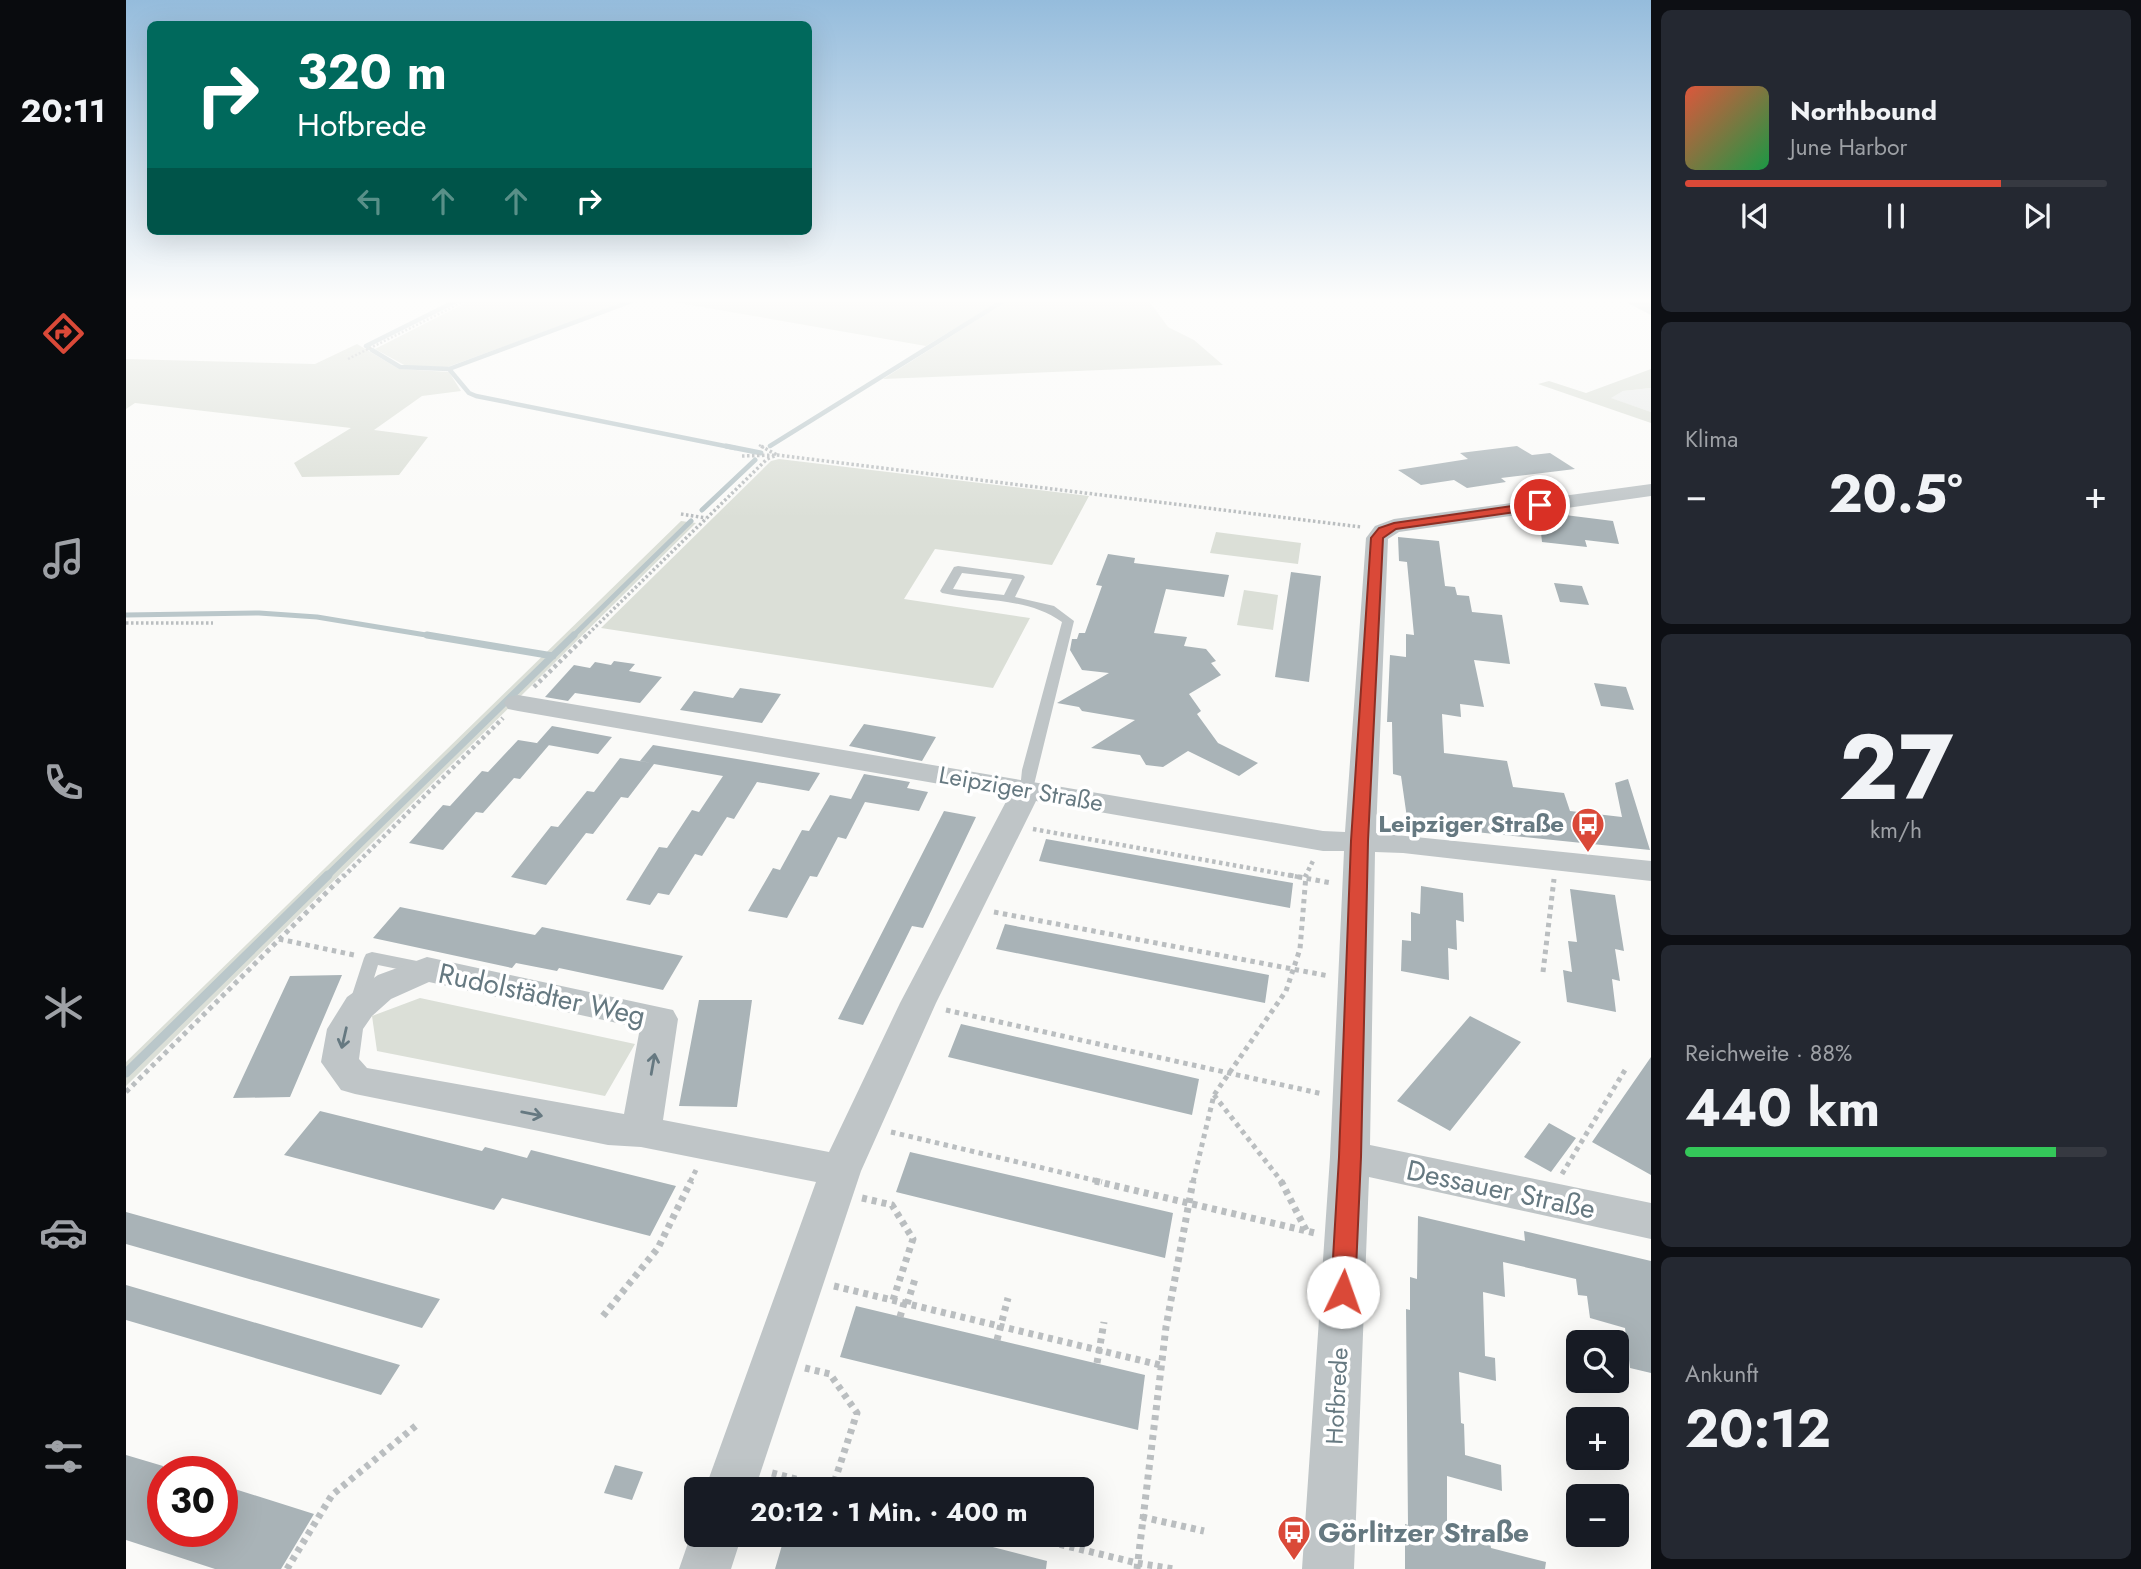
<!DOCTYPE html>
<html lang="de">
<meta charset="utf-8">
<style>
body{margin:0;font-family:Jost,sans-serif;background:#242831;color:#f1f3f6;height:100vh;display:flex;flex-direction:column;font-size:26px;white-space:nowrap}
*{box-sizing:border-box;margin:0}
p{font-size:23px;color:#9ea1a6}
.icon{flex:none;width:38px;height:38px;fill:none;stroke:currentColor;stroke-width:2;stroke-linecap:round;stroke-linejoin:round}
.map{position:relative;flex:1;overflow:hidden}
.details{display:flex;flex-direction:column;gap:10px;padding:10px;background:#0d0f14;width:490px}
.details>*{flex:none}
.guide{position:absolute;left:21px;top:21px;width:665px;height:214px;border-radius:10px;box-shadow:0 7px 28px #0002;background:#00695c;color:#fff;overflow:hidden}
.fabs{position:absolute;left:1440px;top:1330px;display:grid;gap:14px}
.fabs a{display:grid;place-items:center;width:63px;height:63px;border-radius:10px;background:#171b24;box-shadow:0 7px 28px #0002;font-size:35px}
.speed{position:absolute;left:21px;top:1456px;display:flex;gap:14px;font-size:35px;font-weight:700;text-align:center}
.speed>*{display:grid;place-content:center;width:91px;height:91px;border-radius:50%;background:#171b24;box-shadow:0 7px 28px #0002;line-height:1}
.speed .limit{border:10px solid #d22;background:#fff;color:#111}
.pin{position:absolute;display:grid;place-items:center;width:60px;height:60px;color:#fff;margin:-30px;border:4px solid #fff;border-radius:50%;box-shadow:0 2px 7px #0007}
.me{position:absolute;width:77px;margin:-38px;rotate:3deg;stroke-linejoin:round;filter:drop-shadow(0 0 5px #0008)}
.turn{display:flex;align-items:center;gap:24px;height:147px;padding:0 35px;font-size:32px}
.turn .icon{width:91px;height:91px;stroke-width:2.5}
.turn b{display:block;font-size:49px;line-height:60px}
.lanes{display:flex;align-items:center;height:66px;padding:0 35px;background:#0003;justify-content:center;gap:35px;direction:ltr}
.lanes .off{opacity:.35}
.big{font-size:52px;font-weight:700;line-height:1.1}
.details .card{flex:1;display:flex;flex-direction:column;justify-content:center;gap:10px;min-width:0;padding:0 24px;border-radius:10px;background:#242831}
.details .dial{align-items:center;gap:0}
.dial b{font-size:91px;line-height:1}
.song{display:flex;align-items:center;gap:21px}
.cover{width:84px;height:84px;border-radius:10px;background:linear-gradient(135deg,hsl(10 70% 55%),hsl(140 70% 35%))}
.played{height:7px;border-radius:4px;background:linear-gradient(90deg,#da4938 75%,#363941 75%)}
.keys{display:flex;justify-content:space-around;direction:ltr}
.heat{display:flex;justify-content:space-between;align-items:center;font-size:38px;direction:ltr}
.charge{height:10px;border-radius:5px;background:linear-gradient(90deg,#34c759 88%,#363941 0)}
.trip{position:absolute;left:558px;top:1477px;width:410px;height:70px;border-radius:10px;background:#171b24;box-shadow:0 7px 28px #0002;font-weight:700;line-height:70px;text-align:center}
main{display:flex;flex:1;min-height:0}
.dock{display:flex;flex-direction:column;width:126px;justify-content:space-around;align-items:center;background:#090b0e;color:#9ea1a6}
.dock .icon{width:49px;height:49px}
.dock .active{color:#da4938}
.dock b{font-size:32px;color:#f1f3f6}
.map>svg:first-child{display:block}
.built{fill:#e8eae9}
.green{fill:#dbdfd7}
.lines{fill:none;stroke-linecap:round;stroke-linejoin:round}
.stream-far3{stroke:#bac7ca;stroke-width:4.5}
.stream-far2{stroke:#bac7ca;stroke-width:5}
.stream-far1{stroke:#bac7ca;stroke-width:7}
.stream{stroke:#bac7ca;stroke-width:9}
.building{fill:#a9b3b7}
.path-far4{stroke:#babec0;stroke-width:2.5;stroke-dasharray:2 2;stroke-linecap:butt}
.path-far3{stroke:#babec0;stroke-width:3.5;stroke-dasharray:2.5 2.5;stroke-linecap:butt}
.path-far2{stroke:#babec0;stroke-width:4.5;stroke-dasharray:3.5 3.5;stroke-linecap:butt}
.path-far1{stroke:#babec0;stroke-width:5;stroke-dasharray:4.5 4.5;stroke-linecap:butt}
.path{stroke:#babec0;stroke-width:7;stroke-dasharray:5 5;stroke-linecap:butt}
.lane{fill:#bfc5c7;fill-rule:evenodd}
.street{fill:#bfc5c7;fill-rule:evenodd}
.oneway{stroke:#667981}
.route{fill:#da4938;stroke:#8e2f24;stroke-width:2}
.labels{text-anchor:middle;stroke-width:7;stroke-linejoin:round;paint-order:stroke}
.street-label{font-size:24px;fill:#667981;stroke:#fff}
.poi-label{font-size:24px;font-weight:bold;fill:#667981;stroke:#fff;text-anchor:end}
.near-street-label{font-size:28px;fill:#667981;stroke:#fff}
.near-poi-label{font-size:28px;font-weight:bold;fill:#667981;stroke:#fff;text-anchor:start}
</style>
<main>
<nav class="dock">
<b>20:11</b>
<svg class="icon active" aria-label="directions" viewBox="0 0 24 24"><path d="M12 3l9 9-9 9-9-9zM9 14v-3h6M13 9l2 2-2 2"/></svg>
<svg class="icon" aria-label="music" viewBox="0 0 24 24"><path d="M9 18V5l10-2v13"/><circle cx="6" cy="18" r="3"/><circle cx="16" cy="16" r="3"/></svg>
<svg class="icon" aria-label="phone" viewBox="0 0 24 24"><path d="M5 4h4l2 5-3 2q2 4 5 5l2-3 5 2v4C11 20 4 13 5 4z"/></svg>
<svg class="icon" aria-label="climate" viewBox="0 0 24 24"><path d="M12 3v18M4 7l16 10M4 17L20 7"/></svg>
<svg class="icon" aria-label="car" viewBox="0 0 24 24"><path d="M5 17H2v-5l4-1 3-4h7l3 4 3 1v5h-3M9 17h6M6 11h13"/><circle cx="7" cy="17" r="2"/><circle cx="17" cy="17" r="2"/></svg>
<svg class="icon" aria-label="filters" viewBox="0 0 24 24"><path d="M4 7h16M4 17h16"/><circle cx="9" cy="7" r="2"/><circle cx="15" cy="17" r="2"/></svg>
</nav>
<div class="map">
<svg width="1525" height="1569" viewBox="0 0 1525 1569">
<rect width="100%" height="100%" fill="#fafaf8"/>
<path class="built" d="M1525,388v24l-41,-14 13,-7z"/>
<path class="green" d="M349,298h162l-195,71 -36,-3 -31,-17z
M524,298h355l-79,48z
M886,298h135l21,29 26,13 29,25 -340,14z
M231,344l42,25 50,3 12,19 -39,5 -48,34 54,7 -29,38 -97,2 -8,-14 57,-35 -216,-25 -9,6v-50l189,5z
M1525,369v19l-28,3 -12,7 40,14v11l-113,-39 11,-3 37,12z
M653,459l310,37 -37,69 -117,-16 -31,50 126,19 -37,70 -392,-60 170,-167z
M555,521l15,2 -570,563v-24z
M1090,532l85,11 -3,21 -88,-11z
M1118,590l34,5 -5,35 -36,-5z
M294,998l215,46 -30,52 -228,-45 -5,-35z"/>
<g class="lines">
<path class="stream-far3" d="M243,348l-3,-2 96,-48
M246,350l28,17 49,2 191,-71
M323,369l20,24 7,3 259,52
M644,446l238,-148"/>
<path class="stream-far2" d="M600,446l35,7
M576,510l53,-50
M0,615l133,-2 58,4 121,20
M446,637l119,-116"/>
<path class="stream-far1" d="M301,635l126,21
M200,877l248,-242"/>
<path class="stream" d="M0,1073l202,-198"/>
</g>
<path class="building" d="M1391,446l15,9 18,-2 25,16 -74,9 5,4 -39,6 -13,-8 -33,5 -23,-15 70,-11 -8,-6z
M1423,513l64,8 6,23 -34,-4 2,7 -45,-5 -3,-27z
M1272,537l41,4 6,45 10,1 2,8 12,1 3,16 30,3 8,49 -36,-4 10,47 -24,-3 1,13 -19,-3 2,39 63,8 6,26 51,6 6,18 52,6 -7,-34 13,-4 22,71 -242,-25 -7,-49 -8,-2 -1,-52h-5l3,-67 16,2v-23l8,1 -7,-73 -8,-1z
M982,554l27,4 -1,5 95,12 -5,22 -58,-8 -12,44 33,4 -3,9 22,3 10,12 -5,2 10,12 -32,19 12,17 -4,3 21,29 40,20 -19,13 -51,-25 -25,16 -17,-2 -6,-10 -49,-7 44,-28 -53,-9 -3,-4 -22,-4 52,-30 -27,-3 -12,-20 2,-11h5l2,-6h6l17,-47 -6,-1z
M1165,572l30,4 -12,106 -34,-5z
M1428,583l28,3 7,19 -29,-3z
M488,661l21,3 -6,7 33,6 -22,26 -65,-10 -7,8 -23,-4 29,-32 16,3 5,-6 16,3z
M1468,683l32,4 8,23 -33,-4z
M614,688l41,6 -19,29 -82,-13 14,-19 39,7z
M738,724l46,8 26,5 -14,24 -73,-15z
M426,726l60,11 -14,17 -61,-11z
M392,740l31,5 -29,34 -6,-1 -31,35 -7,-1 -33,38 -34,-7 34,-38 7,1 32,-35 6,1z
M527,745l167,28 -11,18 -52,-9 -23,37 -7,-2 -25,39 -7,-2 -26,41 -11,-2 -8,12 -24,-5 33,-53 8,1 25,-38 7,2 24,-36 -69,-12 -26,34 -7,-1 -28,37 -7,-1 -40,52 -35,-8 40,-51 7,1 29,-36 7,1 26,-34 32,5 -12,-2z
M738,774l46,8 -3,6 21,4 -9,19 -54,-9 -19,37 -8,-2 -21,40 -7,-1 -23,42 -39,-7 25,-43 7,2 22,-40 7,1 21,-36 21,4z
M818,811l32,6 -53,111 -11,-2 -49,99 -25,-6z
M920,839l247,44 -3,25 -251,-47z
M1295,886l42,7 1,29 -8,-2 1,30 -9,-2 1,32 -48,-9 1,-31 9,1v-29l9,2z
M1444,889l45,6 9,56 -9,-2 5,32 -8,-2 4,33 -49,-10 -4,-32 9,2 -4,-31 9,1z
M274,907l135,28 7,-8 141,29 -20,34 -104,-22 -2,3 -41,-8 -4,5 -139,-30z
M879,924l264,51 -4,28 -269,-54z
M216,975l-52,122 -57,1 57,-122z
M573,1000h53l-15,107 -58,-1z
M1344,1016l51,26 -71,89 -53,-30z
M835,1024l238,55 -7,36 -244,-58z
M1525,1057v118l-59,-33z
M194,1111l162,40 3,-4 42,11 4,-8 145,36 -26,50 -148,-38 -8,12 -210,-55z
M1423,1123l27,15 -25,34 -27,-15z
M784,1152l263,61 -8,45 -269,-66z
M0,1212l147,41 167,46 -18,29 -296,-84z
M1292,1216l107,25 -1,-10 127,30v112l-21,-5 -5,-40 -35,-10 -3,-22 -9,-1 -2,-16 -73,-17 2,35 -22,-5 2,64 10,2 1,23 -37,-9 2,51 3,1 1,31 36,10 1,26 -55,-15v54l43,12 1,6 55,14 -1,7h-140v-45l3,1 -2,-216 4,1v-33l7,2z
M0,1285l120,35 154,45 -19,30 -255,-75z
M730,1306l289,69 -7,55 -298,-73z
M0,1455l37,11v65h59v-46l92,29 -33,55h-66l-89,-29z
M489,1465l28,7 -11,28 -28,-7z
M659,1535l169,2 93,24 -1,8h-271z"/>
<g class="lines">
<path class="path-far4" d="M222,359l123,-61
M633,445l5,3"/>
<path class="path-far3" d="M635,446l16,9
M616,456l35,-1 584,72
M555,514l25,4
M0,623h87
M459,637l182,-178 10,-4"/>
<path class="path-far2" d="M408,687l53,-52
M907,829l266,48
M217,877l160,-159
M1179,877l8,-16"/>
<path class="path-far1" d="M1163,875l42,8
M868,912l335,64
M153,939l75,16
M1417,972l11,-93
M820,1010l377,84
M0,1092l218,-217
M1088,1095l68,87
M765,1132l211,50
M1436,1174l63,-104
M564,1182l6,-12
M1067,1182l21,-87 72,-104 14,-42 6,-74"/>
<path class="path" d="M969,1181l220,52
M1155,1181l25,49
M736,1198l30,7 21,34 -20,61
M708,1286l326,79
M781,1304l9,-28
M477,1316l55,-68 33,-67
M774,1317l4,-14
M871,1340l11,-42
M971,1363l7,-41
M679,1368l25,6 27,39 -25,76
M646,1473l63,16
M1016,1517l62,14
M895,1535l116,28 37,6
M161,1569l45,-74 86,-71
M1011,1569l29,-242 27,-146"/>
<path class="lane" d="M832,566l65,9 2,2 -10,20 39,9 20,15 -42,172h-10l-2,-3 2,-20 40,-148c-35,-25 -80,-20 -120,-29l-2,-2 14,-24zM836,573l50,6 -8,16 -51,-6z
M246,952l50,10 6,2 2,4 -2,4 -6,2 -44,-9 -9,29 3,5 -2,4c-9,3 -14,0 -18,-8l12,-37 2,-4z"/>
<path class="street" d="M1492,298h21l12,6v11z
M1525,484v12l-252,36 -11,7 -12,294 275,28v20l-248,-28 -28,-1 -5,293 281,58v36l-282,-62 -15,392h-52l28,-412 14,-306h-21l-287,-50 -100,202 -75,168 -106,318h-50l111,-307 -175,-35 -33,-2 -253,-51 -14,-4 -20,-28 6,-33 20,-32 31,-22 49,-18 246,53 5,9 -15,101 166,32 71,-149 109,-207 -491,-85 -10,-2 -4,-6 4,-6 10,-2 805,136 22,1 21,-294 9,-12 19,-7zM303,982l211,46 -16,86 -257,-46 -8,-9 4,-30 9,-13 19,-17z
M570,1520v15h46l-11,34h-52z"/>
</g>
<defs><path id="oneway-shaft" d="M-6 0H5M1.5-3L5.5 0L1.5 3" fill="none" stroke-width="1.6" stroke-linecap="round" stroke-linejoin="round" transform="scale(1.75)"/></defs>
<g class="oneway">
<use href="#oneway-shaft" transform="translate(218 1038) rotate(103)"/>
<use href="#oneway-shaft" transform="translate(527 1064) rotate(-80)"/>
<use href="#oneway-shaft" transform="translate(406 1114) rotate(11)"/>
</g>
<linearGradient id="sky" x2="0" y2="1"><stop stop-color="#95bcdc"/><stop offset="0.58" stop-color="#fdfdfc"/><stop offset="1" stop-color="#fdfdfc" stop-opacity="0"/></linearGradient>
<rect width="1525" height="518" fill="url(#sky)"/>
<path class="route" d="M1414,502l4,1v5l-148,21 -13,9 -15,303 -7,316 -6,135 -4,8 -8,3 -9,-3 -3,-8 8,-135 12,-316 20,-303 8,-10 15,-5z"/>
<defs>
<symbol id="bus-pin" viewBox="-11 -11 22 30"><path d="M0 17L-7.5 6A9.5 9.5 0 1 1 7.5 6Z" fill="#da4938" stroke="#fff"/><path d="M-5-6H5V4H4V6H2V4H-2V6H-4V4H-5ZM-3.5-4V0h7V-4ZM-3.5 1.2v1.5H-2V1.2ZM2 1.2v1.5H3.5V1.2Z" fill="#fff"/></symbol>
</defs>
<g fill-rule="evenodd">
<use href="#bus-pin" x="1443" y="805" width="38" height="52"/>
<use href="#bus-pin" x="1149" y="1513" width="38" height="52"/>
</g>
<g class="labels">
<g class="street-label">
<text transform="translate(895 789) rotate(10)" y="8">Leipziger Straße</text>
<text transform="translate(1211 1396) rotate(-87)" y="8">Hofbrede</text>
</g>
<g class="poi-label">
<text x="1438" y="832">Leipziger Straße</text>
</g>
<g class="near-street-label">
<text transform="translate(416 994) rotate(12)" y="10">Rudolstädter Weg</text>
<text transform="translate(1375 1189) rotate(12)" y="10">Dessauer Straße</text>
</g>
<g class="near-poi-label">
<text x="1192" y="1542">Görlitzer Straße</text>
</g>
</g>
</svg>
<div class="fabs">
<a><svg class="icon" aria-label="search" viewBox="0 0 24 24"><circle cx="10" cy="10" r="6"/><path d="M15 15l6 6"/></svg></a>
<a>+</a>
<a>−</a>
</div>
<div class="speed"><div class="limit">30</div></div>
<div class="pin" style="left:1414px;top:505px;background:#d93025"><svg class="icon" aria-label="arrive" viewBox="0 0 24 24"><path d="M6 21V4h12l-3 4 3 4H6"/></svg></div>
<svg class="me" style="left:1217px;top:1292px" viewBox="-20 -20 40 40"><circle r="19" fill="#fff"/><path d="M0-13L10 11 0 6-10 11z" fill="#da4938"/></svg>
<div class="trip">20:12 · 1 Min. · 400 m</div>
<div class="guide">
<div class="turn"><svg class="icon" aria-label="right" viewBox="0 0 24 24"><path d="M7 20v-9h11M14 6l5 5-5 5"/></svg><div><b>320 m</b>Hofbrede</div></div>
<div class="lanes"><svg class="icon off" aria-label="left" viewBox="0 0 24 24"><path d="M17 20v-9H6M10 6l-5 5 5 5"/></svg><svg class="icon off" aria-label="ahead" viewBox="0 0 24 24"><path d="M12 20V5M6 11l6-6 6 6"/></svg><svg class="icon off" aria-label="ahead" viewBox="0 0 24 24"><path d="M12 20V5M6 11l6-6 6 6"/></svg><svg class="icon" aria-label="right" viewBox="0 0 24 24"><path d="M7 20v-9h11M14 6l5 5-5 5"/></svg></div>
</div>
</div>
<section class="details">
<div class="card">
<div class="song"><i class="cover"></i><div><b>Northbound</b><p>June Harbor</p></div></div>
<div class="played"></div>
<div class="keys"><svg class="icon" aria-label="previous" viewBox="0 0 24 24"><path d="M18 5L8 12l10 7zM5 5v14"/></svg><svg class="icon" aria-label="pause" viewBox="0 0 24 24"><path d="M8 5v14M16 5v14"/></svg><svg class="icon" aria-label="next" viewBox="0 0 24 24"><path d="M6 5l10 7-10 7zM19 5v14"/></svg></div>
</div>
<div class="card"><p>Klima</p>
<div class="heat"><a>−</a><b class="big">20.5°</b><a>+</a></div>
</div>
<div class="card dial"><b>27</b><p>km/h</p></div>
<div class="card"><p>Reichweite · 88%</p><b class="big">440 km</b><div class="charge"></div></div>
<div class="card"><p>Ankunft</p><b class="big">20:12</b></div>
</section>
</main>
